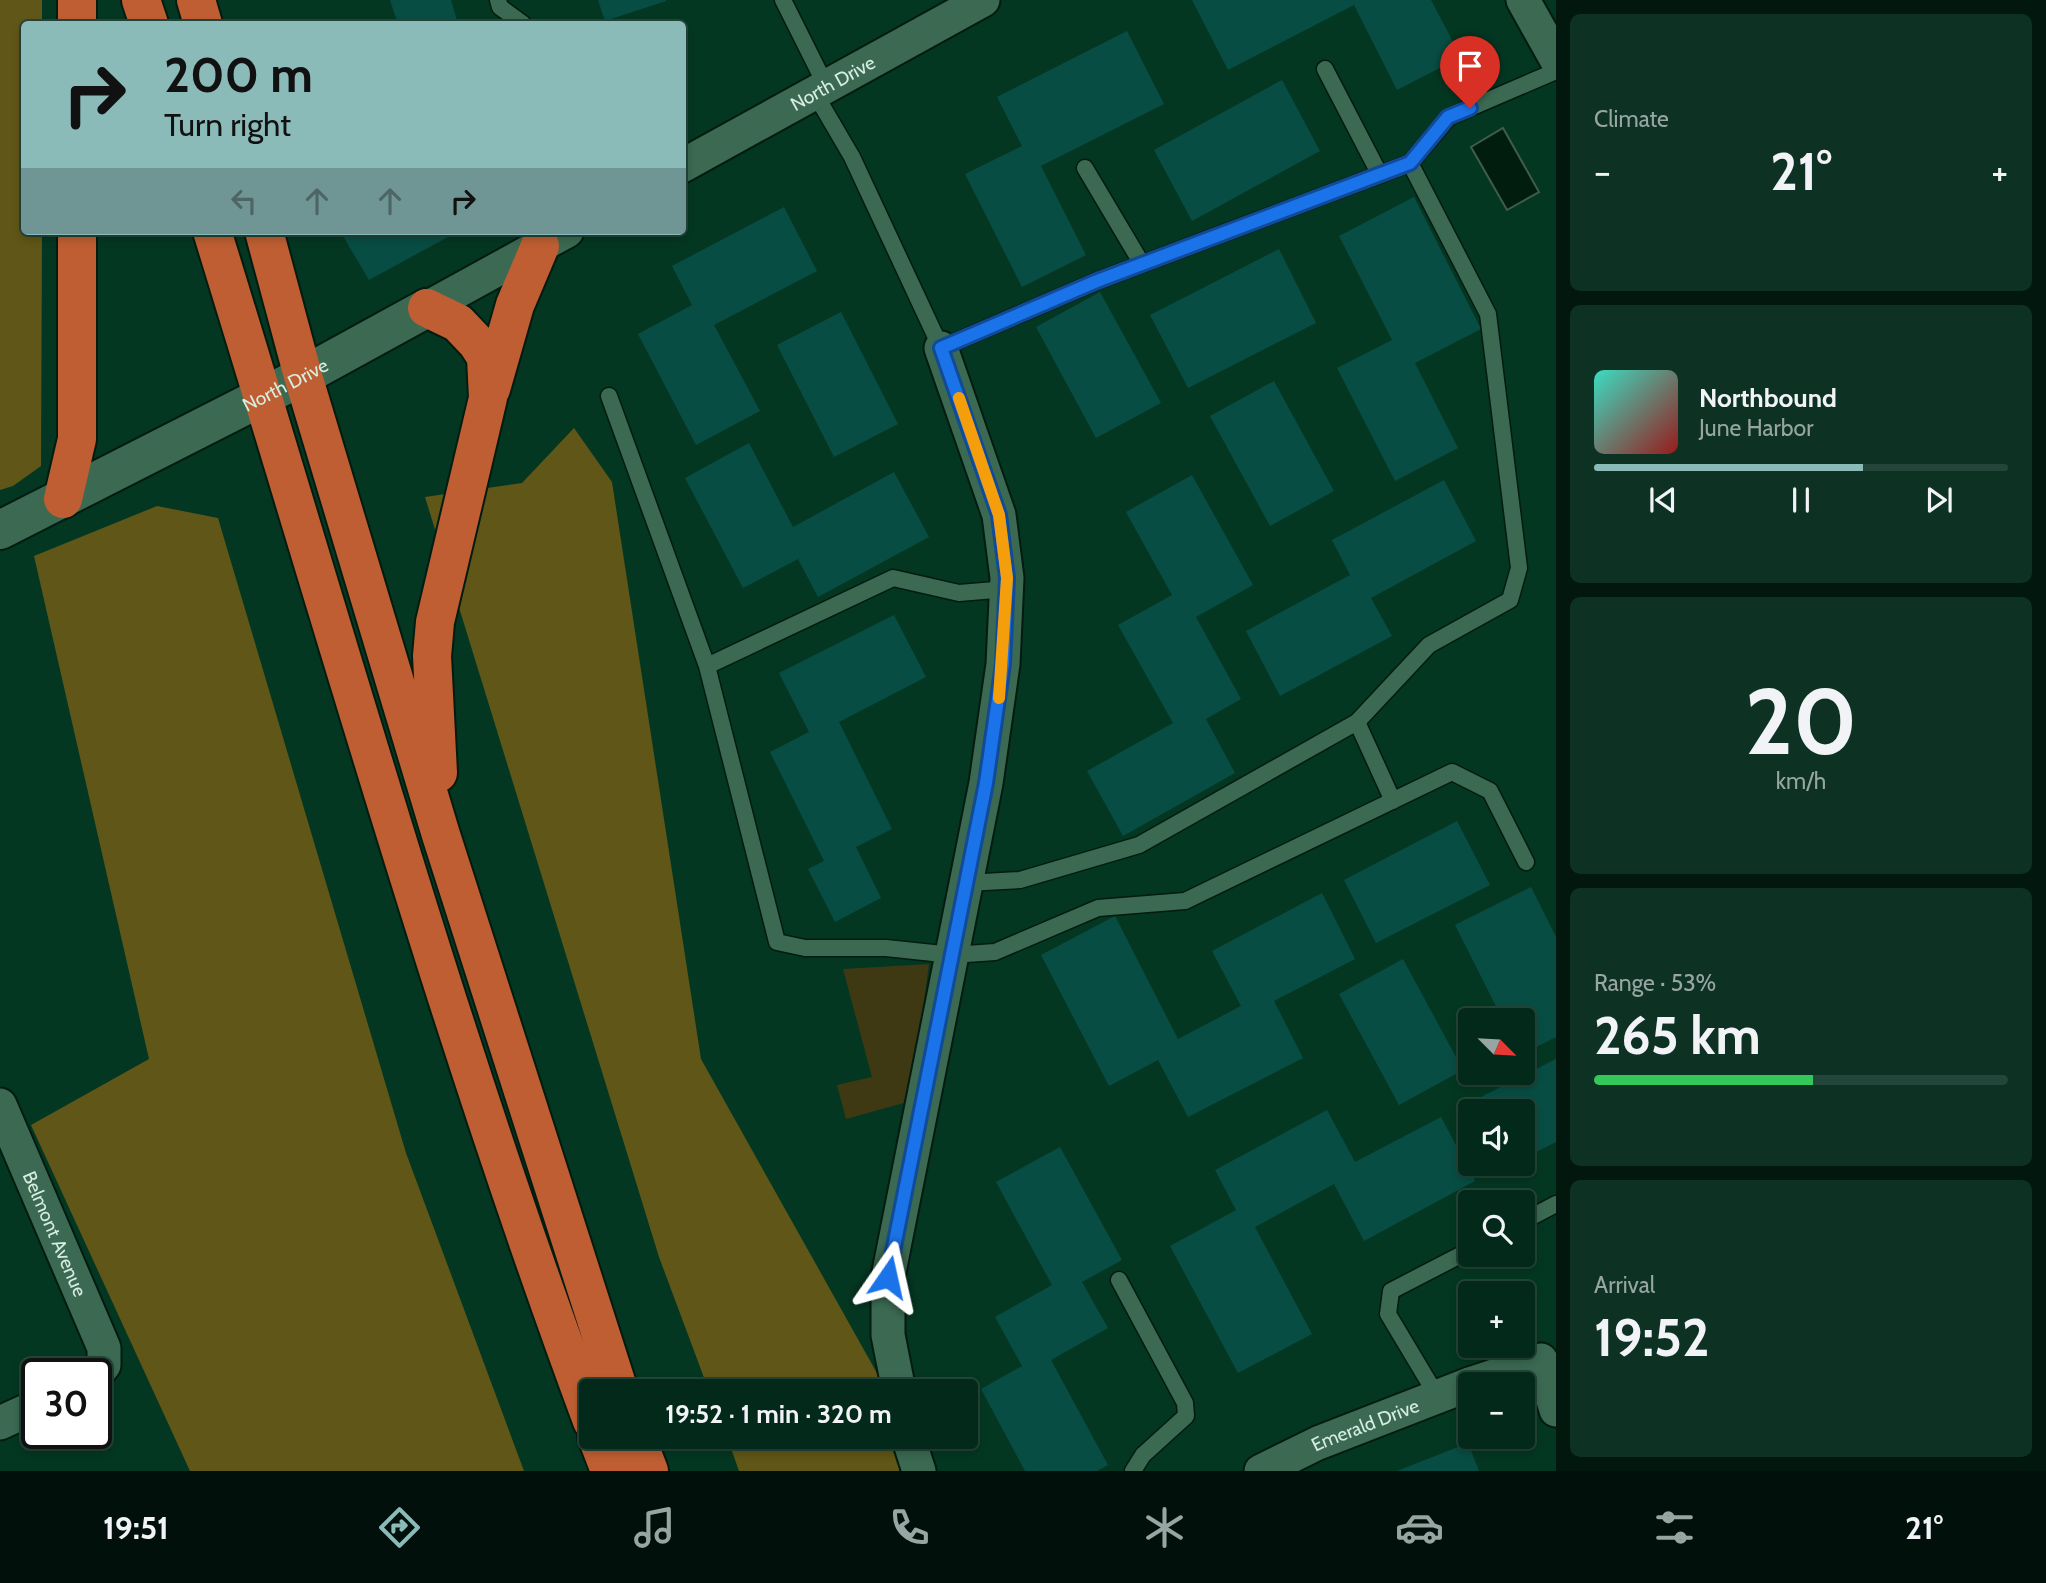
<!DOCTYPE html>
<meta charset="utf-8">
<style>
body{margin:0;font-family:Cabin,sans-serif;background:#0d3123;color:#f1f3f6;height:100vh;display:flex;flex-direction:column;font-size:26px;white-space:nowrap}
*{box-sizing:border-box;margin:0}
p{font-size:23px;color:#97a6a2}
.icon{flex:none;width:38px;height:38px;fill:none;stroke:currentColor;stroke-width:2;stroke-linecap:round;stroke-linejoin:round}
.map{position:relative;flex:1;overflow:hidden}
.drawer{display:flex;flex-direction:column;gap:14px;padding:14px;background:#02170e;width:490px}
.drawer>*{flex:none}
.hud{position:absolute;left:21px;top:21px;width:665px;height:214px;border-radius:7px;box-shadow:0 4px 10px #0003,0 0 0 2px #244539;background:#8bbbb9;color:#111;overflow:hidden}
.needle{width:46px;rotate:114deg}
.tools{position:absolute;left:1458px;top:1008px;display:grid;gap:14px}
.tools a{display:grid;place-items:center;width:77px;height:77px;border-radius:7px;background:#03291a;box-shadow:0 4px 10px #0003,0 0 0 2px #244539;font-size:35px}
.speed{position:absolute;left:21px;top:1358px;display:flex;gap:14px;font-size:35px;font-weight:700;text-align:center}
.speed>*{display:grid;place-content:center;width:91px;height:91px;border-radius:50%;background:#03291a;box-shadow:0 4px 10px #0003,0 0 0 2px #244539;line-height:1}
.speed .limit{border:4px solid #111;border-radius:10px;background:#fff;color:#111}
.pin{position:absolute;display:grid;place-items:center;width:60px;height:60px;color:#fff;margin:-72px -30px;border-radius:50% 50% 50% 0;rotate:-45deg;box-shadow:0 0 7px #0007}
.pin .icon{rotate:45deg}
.me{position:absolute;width:77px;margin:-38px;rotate:11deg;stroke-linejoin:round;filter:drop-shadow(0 0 5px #0008)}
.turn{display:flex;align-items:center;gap:24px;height:147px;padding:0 28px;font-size:32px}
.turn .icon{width:91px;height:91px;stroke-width:2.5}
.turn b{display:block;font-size:49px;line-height:60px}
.lanes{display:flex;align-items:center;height:66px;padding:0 28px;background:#0003;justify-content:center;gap:35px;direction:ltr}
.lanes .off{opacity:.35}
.big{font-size:52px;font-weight:700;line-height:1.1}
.drawer .tile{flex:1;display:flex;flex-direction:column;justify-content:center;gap:10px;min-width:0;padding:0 24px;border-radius:10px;background:#0d3123}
.drawer .dial{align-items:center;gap:0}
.dial b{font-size:91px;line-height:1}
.song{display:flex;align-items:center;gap:21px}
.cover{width:84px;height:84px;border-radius:10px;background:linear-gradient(135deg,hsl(170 70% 55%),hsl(0 70% 35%))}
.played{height:7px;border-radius:4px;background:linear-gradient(90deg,#8bbbb9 65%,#244539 65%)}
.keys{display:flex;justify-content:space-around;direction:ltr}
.heat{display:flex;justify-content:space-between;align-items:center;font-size:38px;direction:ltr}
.charge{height:10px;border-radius:5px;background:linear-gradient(90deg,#34c759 53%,#244539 0)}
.trip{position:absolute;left:579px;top:1379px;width:399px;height:70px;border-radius:7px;background:#03291a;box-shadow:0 4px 10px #0003,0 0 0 2px #244539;font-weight:700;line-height:70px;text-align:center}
.dock{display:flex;height:112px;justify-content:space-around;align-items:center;background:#01100a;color:#97a6a2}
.dock .icon{width:49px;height:49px}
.dock .on{color:#8bbbb9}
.dock b{font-size:32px;color:#f1f3f6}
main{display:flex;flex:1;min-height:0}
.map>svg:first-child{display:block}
.green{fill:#3f3913}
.forest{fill:#605617}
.water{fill:#001d0e;stroke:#405c4d;stroke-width:2}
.building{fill:#084d43}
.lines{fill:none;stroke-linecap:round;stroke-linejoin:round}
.service-casing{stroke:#041b10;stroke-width:19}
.minor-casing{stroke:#041b10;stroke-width:37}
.tertiary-casing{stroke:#041b10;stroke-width:42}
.trunk-casing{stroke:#041b10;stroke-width:42}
.service{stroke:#3b6951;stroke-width:16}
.minor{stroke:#3b6951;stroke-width:33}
.tertiary{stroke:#3b6951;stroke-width:38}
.trunk{stroke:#be5e32;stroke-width:38}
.route-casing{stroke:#114b97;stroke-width:18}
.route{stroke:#1a73e8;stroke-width:12}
.slow{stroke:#f59e0b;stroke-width:12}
.labels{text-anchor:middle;stroke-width:7;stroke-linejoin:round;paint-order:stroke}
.street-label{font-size:19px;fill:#d6eee0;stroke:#043722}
</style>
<main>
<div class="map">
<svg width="1556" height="1471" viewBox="0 0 1556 1471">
<rect width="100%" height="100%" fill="#043722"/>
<path class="green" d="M929,964l-18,137 -65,18 -9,-34 35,-8 -29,-108z"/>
<path class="forest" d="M0,0h42v24h-18v207h18l-1,235 -28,20 -13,4z
M574,428l38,54 89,577 186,332h-178l-50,-134 -234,-760 97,-14z
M157,506l61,12 188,635 118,318h-334l-159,-346 118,-66 -115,-503z
M727,1437h177l13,34h-178z"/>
<path class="water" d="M1503,128l36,64 -32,18 -36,-63z"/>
<path class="building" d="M390,0h61l7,24h-60z
M598,0h68v1l-61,20z
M1192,0h239l30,57 -64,33 -43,-85 -126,65z
M1127,31l37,73 -123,62 45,89 -64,32 -57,-113 57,-28 -25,-49z
M1282,80l38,71 -128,70 -38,-71z
M1414,197l67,132 -66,34 43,85 -63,33 -58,-113 55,-28 -53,-104z
M784,207l33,64 -103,54 46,86 -64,34 -58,-111 54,-29 -20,-39z
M340,231h119l-90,49z
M1279,249l37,74 -128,65 -38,-73z
M1100,292l61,111 -65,35 -60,-111z
M841,312l57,112 -64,33 -57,-112z
M1274,381l60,110 -64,35 -60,-110z
M749,443l44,84 101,-55 35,65 -111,60 -20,-38 -55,29 -58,-110z
M1192,475l61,110 -57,32 45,82 -35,20 29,54 -112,63 -36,-65 86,-48 -55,-98 54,-30 -46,-83z
M1444,480l32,61 -105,57 21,38 -112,60 -34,-65 104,-56 -18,-35z
M894,615l32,62 -87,45 53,107 -36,18 25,51 -46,24 -27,-53 16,-8 -54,-109 39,-20 -30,-59z
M1457,821l33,64 -114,58 -32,-63z
M1531,887l25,50v100l-34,17v-34h-19l-48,-95z
M1322,893l33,66 -81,42 29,57 -115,59 -30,-57 -49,26 -68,-131 74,-39 63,123 63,-33 -29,-55z
M1403,959l60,111 -64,35 -60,-111z
M1556,1059v83l-34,17v-48h-52v5l-5,-11z
M1327,1110l28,52 86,-45 34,64 -111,60 -30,-57 -79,43 57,107 -74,39 -68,-127 66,-36 -21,-40z
M1060,1147l62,113 -40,22 26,46 -57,32 57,105 -11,6h-72l-44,-82 41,-23 -27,-49 57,-32 -56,-103z
M1468,1443l11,28h-82z"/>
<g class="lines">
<defs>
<path id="service" d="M498,0l2,7 23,17
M783,0l43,86
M1325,69l55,106
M814,92l38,65 89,191 156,-67 313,-118 39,-46 107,-46
M1085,168l57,96
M609,396l98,270 70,276 28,6h81l66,7 43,-3 103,-44 87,-7 267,-129 38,19 36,71
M707,666l186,-88 66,15 48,-4
M1393,801l-36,-79 72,-77 81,-45 9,-32 -31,-254 -78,-151
M967,883l53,-3 119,-35 218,-123
M1522,1222l34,-18
M1119,1280l66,123 1,13 -43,39 -10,16
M1437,1396l-49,-82 3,-23 79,-41"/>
<g id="minor">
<path d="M1523,0l33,59"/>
<path id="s1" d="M682,166l301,-166"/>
<path d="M427,308l140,-77"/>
<path id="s2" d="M0,1105l104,243v17l-8,10"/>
<path d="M1470,1384l71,-24 15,50"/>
<path d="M899,1391l-11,-56v-58l98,-494 17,-119 4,-86 -8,-63 -58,-167"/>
<path d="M0,1423l37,-17"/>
<path d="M908,1437l11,34"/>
<path id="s3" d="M1261,1471l57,-28 152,-59"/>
</g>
<g id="tertiary">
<path id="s4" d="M0,530l303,-154 124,-68"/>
</g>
<path id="trunk" d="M141,0l8,24
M196,0l7,24
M77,24v-24
M212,231c123,398 235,799 380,1190
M264,231l39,145 138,459 178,556
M427,308l31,15 19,20 9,14 2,41 -53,224 -3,34 6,117
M491,389l24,-84 25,-59
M63,499l14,-60v-208
M597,1437l13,34
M636,1437l13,34"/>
</defs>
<use href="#service" class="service-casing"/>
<use href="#minor" class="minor-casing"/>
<use href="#tertiary" class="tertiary-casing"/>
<use href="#trunk" class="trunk-casing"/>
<use href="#service" class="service"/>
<use href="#minor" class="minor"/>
<use href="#tertiary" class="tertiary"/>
<use href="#trunk" class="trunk"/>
</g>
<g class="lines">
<defs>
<path id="route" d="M888,1277l98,-494 17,-119 4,-86 -8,-63 -58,-167 156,-67 313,-118 38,-46 22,-9"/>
</defs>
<use href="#route" class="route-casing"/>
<use href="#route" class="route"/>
<path class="slow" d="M959,398l40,117 8,63 -8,120"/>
</g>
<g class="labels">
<g class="street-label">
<text dy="7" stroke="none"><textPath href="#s1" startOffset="172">North Drive</textPath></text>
<text dy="7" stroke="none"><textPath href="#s4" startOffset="320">North Drive</textPath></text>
<text dy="7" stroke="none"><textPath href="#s2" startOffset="140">Belmont Avenue</textPath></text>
<text dy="7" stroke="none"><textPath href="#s3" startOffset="114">Emerald Drive</textPath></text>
</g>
</g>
</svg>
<div class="tools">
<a><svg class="needle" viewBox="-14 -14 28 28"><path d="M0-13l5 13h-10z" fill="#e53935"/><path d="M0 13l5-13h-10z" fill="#97a6a2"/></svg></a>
<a><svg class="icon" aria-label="sound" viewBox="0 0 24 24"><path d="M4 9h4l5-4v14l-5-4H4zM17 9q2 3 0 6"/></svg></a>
<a><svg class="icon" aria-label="search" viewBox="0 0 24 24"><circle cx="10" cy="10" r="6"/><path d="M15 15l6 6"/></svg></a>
<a>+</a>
<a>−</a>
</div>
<div class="speed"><div class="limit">30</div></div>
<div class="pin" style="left:1470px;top:108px;background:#d93025"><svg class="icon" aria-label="arrive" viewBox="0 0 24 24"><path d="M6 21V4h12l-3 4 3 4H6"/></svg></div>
<svg class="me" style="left:888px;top:1277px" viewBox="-20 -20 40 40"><path d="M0-17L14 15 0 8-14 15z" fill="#1a73e8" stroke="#fff" stroke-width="4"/></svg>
<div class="trip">19:52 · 1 min · 320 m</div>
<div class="hud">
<div class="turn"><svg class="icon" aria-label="right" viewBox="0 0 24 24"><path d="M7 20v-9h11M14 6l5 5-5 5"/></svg><div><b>200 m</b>Turn right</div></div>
<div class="lanes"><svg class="icon off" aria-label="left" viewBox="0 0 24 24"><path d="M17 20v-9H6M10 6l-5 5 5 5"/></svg><svg class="icon off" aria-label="ahead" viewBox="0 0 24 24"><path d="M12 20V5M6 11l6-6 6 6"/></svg><svg class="icon off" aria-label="ahead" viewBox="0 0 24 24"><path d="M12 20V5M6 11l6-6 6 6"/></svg><svg class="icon" aria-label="right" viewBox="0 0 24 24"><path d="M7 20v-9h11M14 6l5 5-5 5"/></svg></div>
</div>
</div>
<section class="drawer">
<div class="tile"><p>Climate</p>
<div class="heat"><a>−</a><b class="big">21°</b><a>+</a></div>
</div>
<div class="tile">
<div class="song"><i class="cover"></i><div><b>Northbound</b><p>June Harbor</p></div></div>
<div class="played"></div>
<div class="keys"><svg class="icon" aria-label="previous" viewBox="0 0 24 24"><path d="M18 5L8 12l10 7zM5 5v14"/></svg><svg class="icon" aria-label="pause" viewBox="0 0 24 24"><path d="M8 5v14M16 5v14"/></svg><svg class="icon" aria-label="next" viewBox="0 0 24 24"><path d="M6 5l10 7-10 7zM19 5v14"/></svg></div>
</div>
<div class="tile dial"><b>20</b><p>km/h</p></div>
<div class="tile"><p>Range · 53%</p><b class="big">265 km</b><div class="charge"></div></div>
<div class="tile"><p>Arrival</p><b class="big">19:52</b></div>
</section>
</main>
<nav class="dock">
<b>19:51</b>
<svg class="icon on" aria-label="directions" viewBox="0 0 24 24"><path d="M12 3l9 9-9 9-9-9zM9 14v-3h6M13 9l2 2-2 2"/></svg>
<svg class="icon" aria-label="music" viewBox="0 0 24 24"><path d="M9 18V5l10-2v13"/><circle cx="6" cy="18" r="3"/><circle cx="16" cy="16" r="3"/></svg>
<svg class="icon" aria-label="phone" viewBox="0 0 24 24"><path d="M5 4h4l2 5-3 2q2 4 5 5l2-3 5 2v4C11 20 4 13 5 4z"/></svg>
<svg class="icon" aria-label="climate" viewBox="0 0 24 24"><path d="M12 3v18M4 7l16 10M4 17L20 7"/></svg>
<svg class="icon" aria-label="car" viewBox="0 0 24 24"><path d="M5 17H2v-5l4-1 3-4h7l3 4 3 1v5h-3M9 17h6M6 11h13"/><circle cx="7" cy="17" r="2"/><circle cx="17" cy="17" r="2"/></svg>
<svg class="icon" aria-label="filters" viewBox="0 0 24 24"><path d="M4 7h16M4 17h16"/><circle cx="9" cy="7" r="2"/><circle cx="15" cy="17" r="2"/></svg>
<b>21°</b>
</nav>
